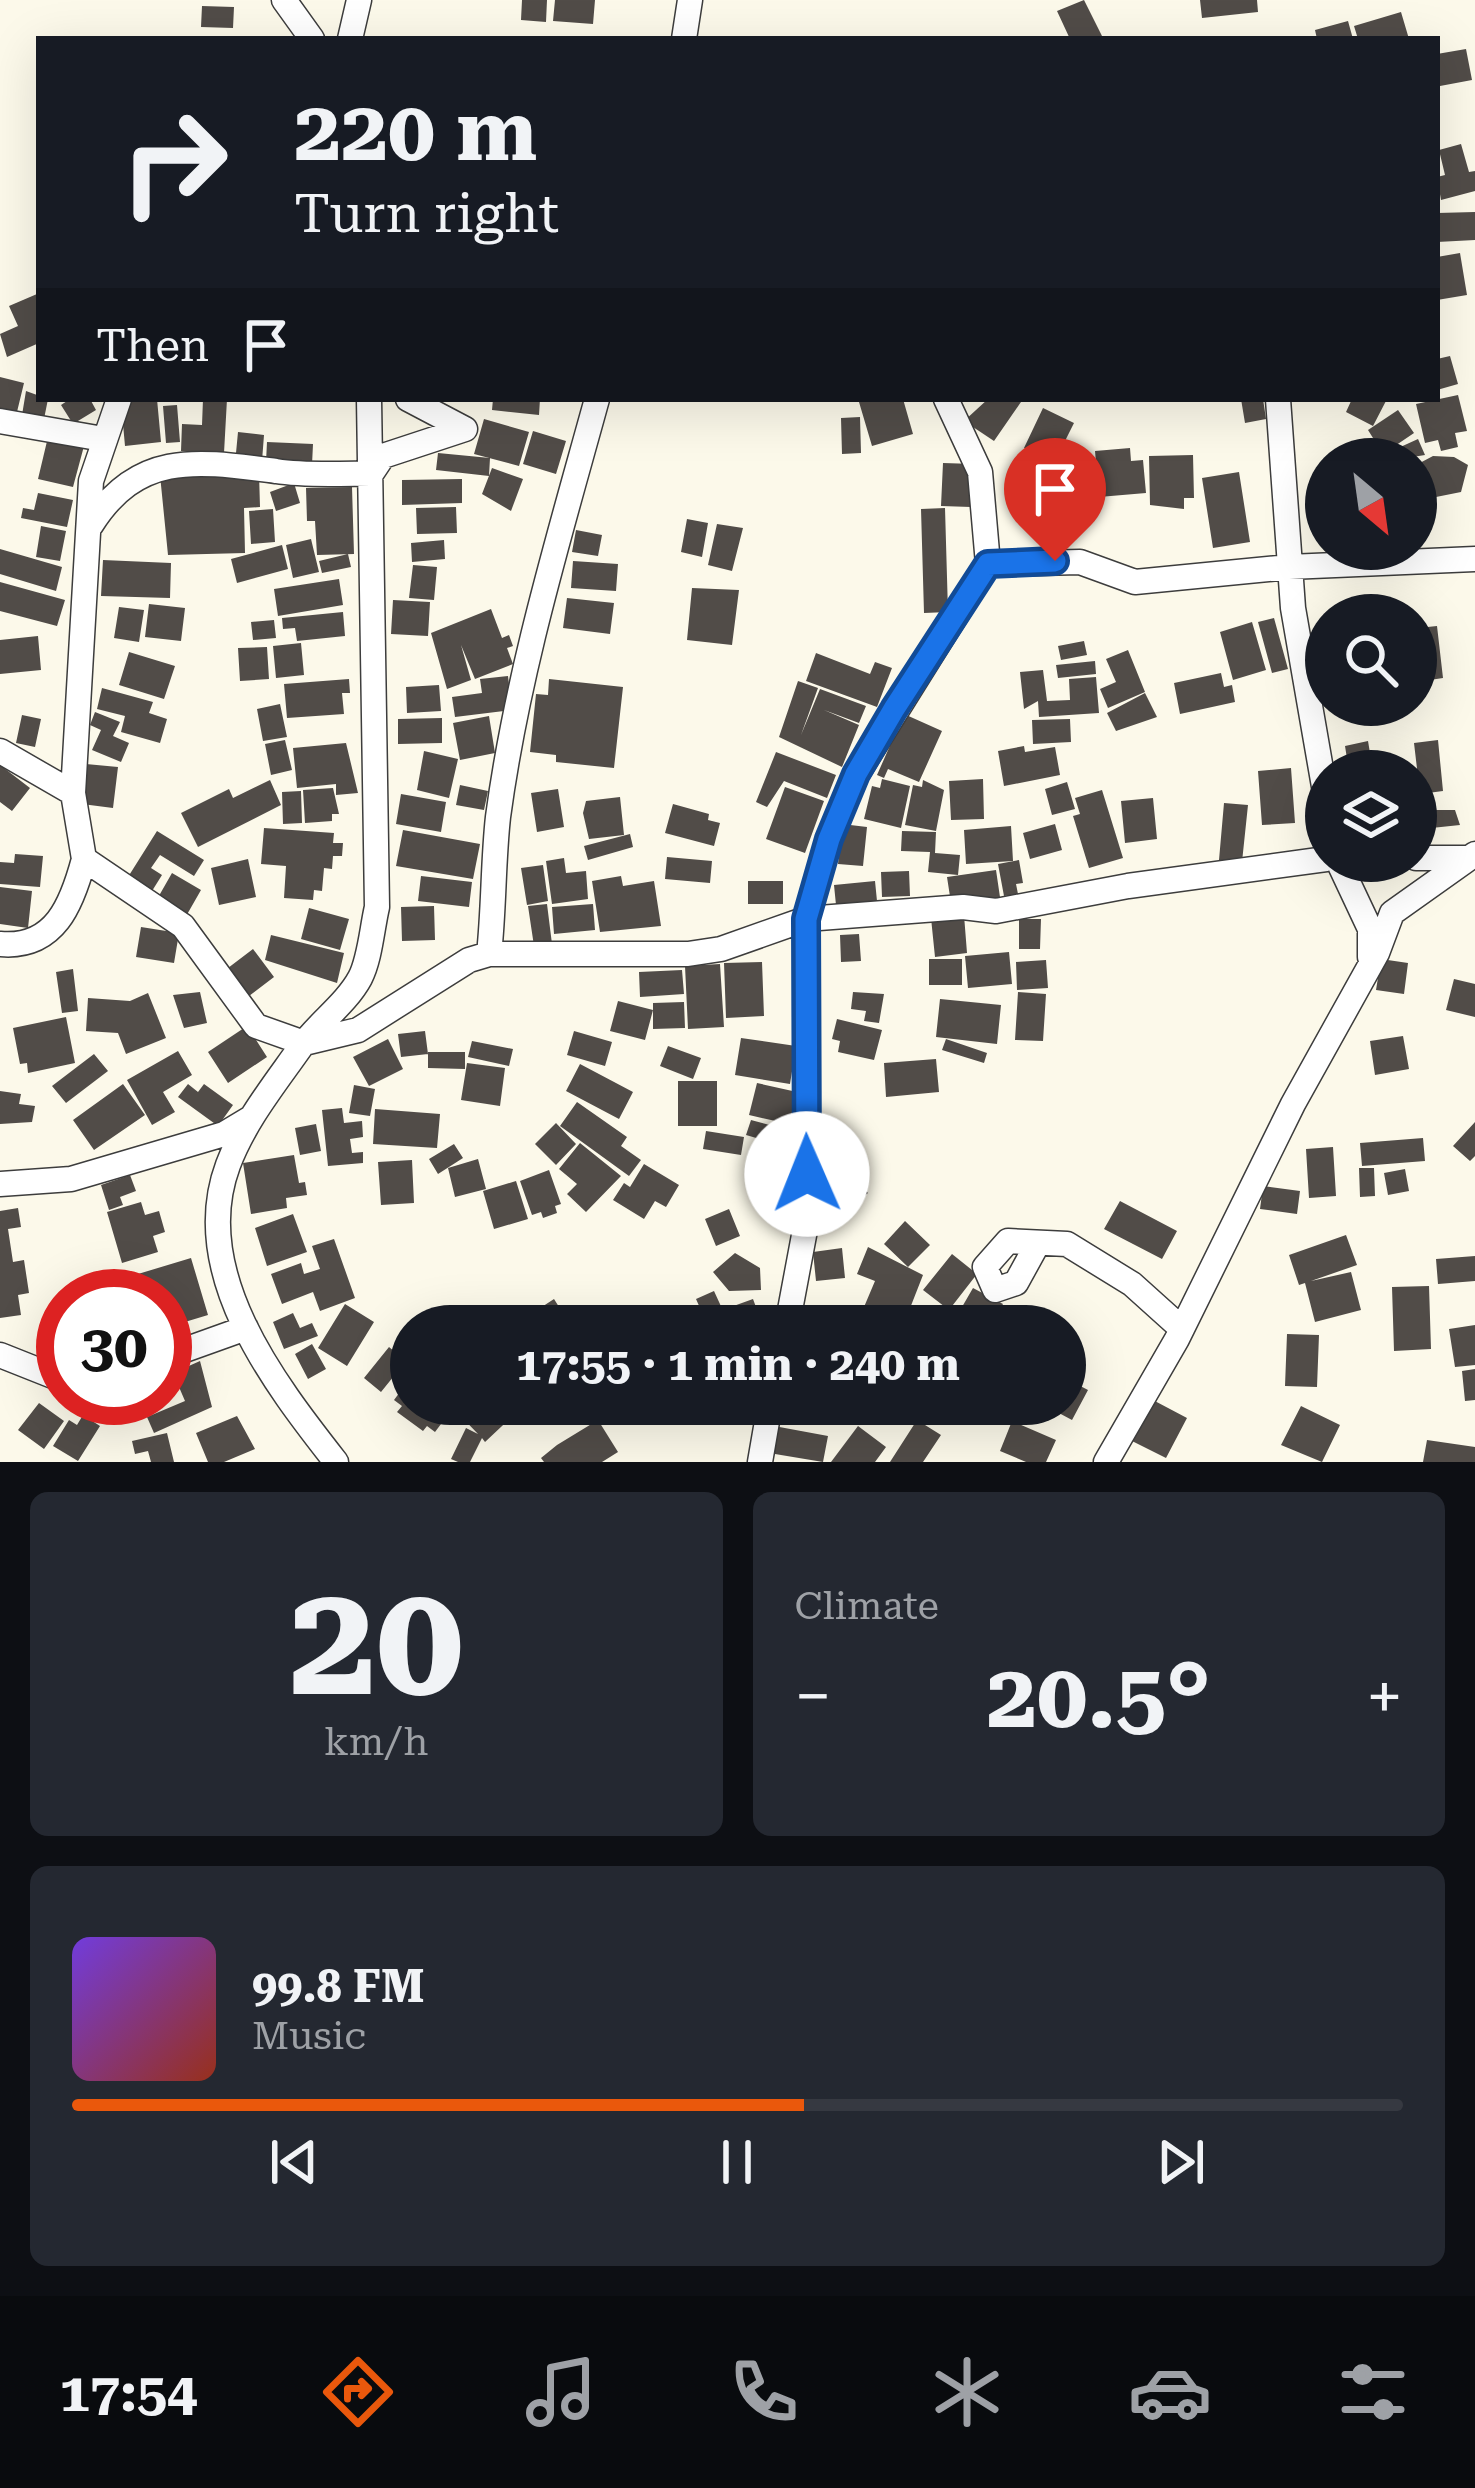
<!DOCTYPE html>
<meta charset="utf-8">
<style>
body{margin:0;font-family:"Roboto Serif",serif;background:#242831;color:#f1f3f6;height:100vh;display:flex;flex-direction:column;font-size:45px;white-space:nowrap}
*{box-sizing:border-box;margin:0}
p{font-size:39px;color:#9ea1a6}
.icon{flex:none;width:66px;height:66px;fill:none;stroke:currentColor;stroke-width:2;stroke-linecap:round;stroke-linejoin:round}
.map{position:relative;height:1462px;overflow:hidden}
.sheet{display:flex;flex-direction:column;gap:30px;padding:30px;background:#0d0f14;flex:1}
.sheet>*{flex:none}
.top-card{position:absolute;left:36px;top:36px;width:1404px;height:366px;border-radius:0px;box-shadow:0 12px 48px #0002;background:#171b24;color:#f1f3f6;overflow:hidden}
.needle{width:78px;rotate:151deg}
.controls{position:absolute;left:1305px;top:438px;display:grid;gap:24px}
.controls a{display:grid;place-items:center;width:132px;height:132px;border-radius:50%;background:#171b24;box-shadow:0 12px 48px #0002;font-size:60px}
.speed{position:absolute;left:36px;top:1269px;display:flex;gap:24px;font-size:60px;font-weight:700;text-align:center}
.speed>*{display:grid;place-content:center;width:156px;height:156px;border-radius:50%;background:#171b24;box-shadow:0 12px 48px #0002;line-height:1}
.speed .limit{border:18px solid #d22;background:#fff;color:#111}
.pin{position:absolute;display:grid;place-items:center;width:102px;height:102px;color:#fff;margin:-123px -51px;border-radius:50% 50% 50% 0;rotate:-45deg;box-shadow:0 0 12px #0007}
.pin .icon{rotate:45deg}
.me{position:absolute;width:132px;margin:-66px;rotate:359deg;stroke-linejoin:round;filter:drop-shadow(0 0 9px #0008)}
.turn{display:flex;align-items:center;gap:42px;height:252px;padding:0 60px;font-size:54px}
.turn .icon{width:156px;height:156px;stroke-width:2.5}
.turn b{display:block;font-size:84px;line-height:102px}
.then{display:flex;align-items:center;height:114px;padding:0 60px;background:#0003;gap:24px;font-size:45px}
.big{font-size:90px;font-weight:700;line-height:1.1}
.sheet .widget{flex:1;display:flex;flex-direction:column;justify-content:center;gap:18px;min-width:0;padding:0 42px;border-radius:18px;background:#242831}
.sheet .dial{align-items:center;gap:0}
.dial b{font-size:156px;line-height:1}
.song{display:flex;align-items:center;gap:36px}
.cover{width:144px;height:144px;border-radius:18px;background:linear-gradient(135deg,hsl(260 70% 55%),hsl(10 70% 35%))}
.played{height:12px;border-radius:6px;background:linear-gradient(90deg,#ea580c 55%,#363941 55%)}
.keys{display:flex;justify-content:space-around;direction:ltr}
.heat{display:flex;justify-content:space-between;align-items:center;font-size:66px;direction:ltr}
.sheet .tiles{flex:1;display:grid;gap:30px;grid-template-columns:1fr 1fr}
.widget:last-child{grid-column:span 2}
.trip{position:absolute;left:390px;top:1305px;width:696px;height:120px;border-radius:60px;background:#171b24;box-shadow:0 12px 48px #0002;font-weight:700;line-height:120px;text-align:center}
.menu{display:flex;height:192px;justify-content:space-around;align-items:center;background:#090b0e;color:#9ea1a6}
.menu .icon{width:84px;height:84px}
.menu .selected{color:#ea580c}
.menu b{font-size:54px;color:#f1f3f6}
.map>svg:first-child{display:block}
.building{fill:#514c48}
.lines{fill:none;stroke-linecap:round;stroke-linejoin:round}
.minor-casing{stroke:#3d3d3d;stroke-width:27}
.minor{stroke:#fff;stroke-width:24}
.route-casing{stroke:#114b97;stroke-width:30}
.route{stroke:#1a73e8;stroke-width:21}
</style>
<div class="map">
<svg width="1475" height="1462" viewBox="0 0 1475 1462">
<rect width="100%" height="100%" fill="#fcf9ea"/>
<path class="building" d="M522,0h25l-1,22 -25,-2z
M555,0h40l-2,24 -40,-3z
M1084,0l19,38 -3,1h-30l-13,-28z
M1200,0h57l1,12 -56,6z
M202,6l32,1 -1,21 -32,-1z
M1401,12l8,27h-51l-4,-13z
M1348,21l5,18h-36l-2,-9z
M1466,49l6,31 -32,6 -3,-32z
M1461,144l8,28 6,-1v20l-34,9 -4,-23 8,-2 -6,-25z
M1475,212v28l-38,2v-29z
M1460,253l7,42 -30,5v-43z
M37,294l2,49 -32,14 -7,-23 18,-8 -9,-20z
M1450,356l8,28 -21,6v-31z
M0,377l24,6 -8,33 -16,-4z
M26,391l22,8 -4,20 -22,-4z
M1458,395l9,36 -12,2 3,14 -17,4 -3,-11 -13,3 -9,-39z
M70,399h20l6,11 -23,14 -12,-19z
M157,399l4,43 -36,4 -4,-44z
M203,399h24l-3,54 -43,-2 1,-27 20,1z
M493,399h47l-1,16 -47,-5z
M870,399h33l10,35 -41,12 -13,-44z
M988,399h35l-29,42 -30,-20z
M1241,399h22l3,20 -21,4z
M1352,399h35l-14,27 -27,-14z
M177,405l3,37 -14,1 -3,-37z
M1043,408l31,15 -20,40 -30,-15z
M1398,410l16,23 -31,21 -15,-24z
M860,417l1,36 -19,1 -1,-36z
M484,419l45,13 -10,34 -45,-12z
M533,431l33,10 -10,33 -33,-10z
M238,432l26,3 -2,26 -26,-8z
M48,437l36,9 -11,41 -35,-8z
M1418,439l7,16 -25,4 -4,-10z
M267,442l46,2 -1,21 -46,-3z
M1130,448l1,13 12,-1 3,33 -47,4 -4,-46z
M438,453l52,5 -1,18 -53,-6z
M1193,455l1,43h-10v11l-34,-4 -1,-49z
M1433,456l21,1 14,8 -7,27 -30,6 -15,16v-49z
M943,463l31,1 -3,43 -30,-1z
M492,468l31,11 -12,32 -29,-17z
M1239,472l11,70 -37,6 -11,-70z
M259,473l1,34 -16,1 1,45 -77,2 -8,-80z
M462,479v24l-60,2v-25z
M294,483l6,20 -24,8 -6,-19z
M352,487l2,67 -37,1 -2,-34h-8l-1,-33z
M38,493l35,7 -6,27 -46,-9 2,-10 11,2z
M456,507l1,26 -40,1 -1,-26z
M945,508l3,104 -24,1 -3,-104z
M273,509l2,33 -24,2 -2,-33z
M687,519l21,4 -6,34 -21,-5z
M717,524l26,4 -11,43 -24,-6z
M41,526l25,5 -6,30 -24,-4z
M576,530l26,5 -4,21 -26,-4z
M311,539l8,33 -26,6 -7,-33z
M444,540l1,19 -33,3 -1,-19z
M282,545l6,24 -51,14 -6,-24z
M0,549l62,18 -6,24 -56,-17z
M348,554l3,13 -29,6 -3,-12z
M103,560l68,3 -1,35 -69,-2z
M573,561l45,3 -2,27 -45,-3z
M413,565l24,2 -3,33 -25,-2z
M339,579l4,26 -65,11 -4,-27z
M0,582l65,18 -8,26 -57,-15z
M692,588l47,2 -7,55 -45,-5z
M567,598l47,5 -4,31 -47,-6z
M393,600l37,2 -2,34 -37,-2z
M149,604l36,4 -4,33 -36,-4z
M119,607l25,3 -5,32 -25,-4z
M491,609l11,29 7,-3 4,11 -6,2 6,16 -38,15 -14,-34 10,35 -24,9 -16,-56z
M343,612l2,24 -48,5 -2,-13 -12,1 -1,-11z
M1274,618l14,51 -16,4 -14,-51z
M274,620l2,18 -23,2 -2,-18z
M1252,622l14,48 -33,10 -13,-48z
M1437,626l6,52 -20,3 -5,-53z
M38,636l3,34 -41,4v-34z
M1084,641l3,14 -26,5 -3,-14z
M301,643l3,32 -28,3 -3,-32z
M267,647l2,32 -29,2 -2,-33z
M1128,650l17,42 -37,16 -8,-19 16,-7 -10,-23z
M129,652l46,14 -11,33 -45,-14z
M816,653l54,21 5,-12 17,6 -15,39 -71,-26z
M1095,661l1,13 -38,4 -2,-13z
M1043,670l4,31 23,-1 -1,-21 27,-2 3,36 -60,4 -1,-16 -14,8 -4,-37z
M1221,673l3,14 8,-2 3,17 -55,12 -6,-31z
M508,676l4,34 -57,7 -3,-20 30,-4 -2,-14z
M349,679l1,14h-8l2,21 -57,4 -3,-34z
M549,679l74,8 -9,81 -58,-6v-7l-26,-3 6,-58 12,1z
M798,681l20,7 -17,47 19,-46 46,17 -7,17 -35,-13 35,15 -17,42 -63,-30z
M439,685l2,26 -34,2 -1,-26z
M102,688l51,14 -4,11 18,6 -7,24 -39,-11 4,-16 -28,-7z
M1145,693l12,24 -41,14 -9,-18z
M280,704l7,33 -24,4 -6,-32z
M95,712l25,10 -7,14 16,7 -8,19 -29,-12 9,-20 -11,-5z
M904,714l38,17 -23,51 -31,-13 -4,9 -7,-3z
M22,715l19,4 -6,28 -19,-4z
M489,716l6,37 -35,7 -7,-37z
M442,718v25l-44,1v-25z
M1070,719l1,23 -38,2 -1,-24z
M285,740l7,30 -21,5 -6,-31z
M1438,740l5,51 -23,3 -6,-51z
M1368,741l5,30h-24l-4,-25z
M346,743l12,50 -22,2v-11l-39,4 -4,-40z
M1024,746l1,6 30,-5 5,28 -56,11 -6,-35z
M424,751l34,8 -9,39 -32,-8z
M776,752l60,23 -9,23 -43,-17 -17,26 -11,-5z
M86,764l32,3 -5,41 -31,-4z
M0,765l30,23 -18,23 -12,-9z
M1291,768l4,55 -33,2 -4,-54z
M882,779l28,7 -9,42 -37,-9 8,-33 8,2z
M983,779l1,40 -33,1 -2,-39z
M270,780l11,25 -83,42 -17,-34 48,-24 4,9z
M923,780l21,10 -8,41 -31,-6 8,-40 9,2z
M1067,782l8,27 -23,6 -7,-26z
M460,785l28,6 -4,19 -28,-5z
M785,787l39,14 -19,52 -39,-14z
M333,788l6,26h-7v7l-27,2 -2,-33z
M558,789l6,38 -27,5 -6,-39z
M1102,790l21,68 -34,10 -16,-52 7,-2 -5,-16z
M301,791l1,32 -19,1 -1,-32z
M401,794l45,8 -5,30 -45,-8z
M620,797l4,38 -35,4 -6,-26 3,-12z
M1153,798l4,41 -32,4 -4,-42z
M1224,803l24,2 -6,57 -23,-2z
M673,804l36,10 -1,6 12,3 -6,23 -49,-13z
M1421,810h34l5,15 -38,4z
M842,824l25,3 -4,39 -25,-2z
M1055,824l7,26 -32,9 -7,-26z
M1011,826l2,35 -47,3 -2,-34z
M264,828l70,5 -1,10h10l-1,13h-9l-1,13 -8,-1 -2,23 -8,-1 -1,10 -29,-2 2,-32 -25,-2z
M403,830l77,14 -7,35 -77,-13z
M157,831l47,29 -10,16 -34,-21 -9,13 11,7 -10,16 -24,-14z
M902,831l34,1 -1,21 25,2 -2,20 -30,-3 2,-20 -29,-1z
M630,834l3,13 -45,13 -4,-14z
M15,854l28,2 -3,31 -40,-3v-22l14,1z
M667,857l45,4 -2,22 -45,-4z
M564,858l2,15 20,-2 2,28 -36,5 -6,-43z
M248,859l8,38 -37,8 -8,-37z
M1019,860l4,23 -7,1 2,10 -14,2 -6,-32z
M543,865l5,36 -21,4 -6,-37z
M996,870l5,34 -50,-1 -4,-26z
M909,871l1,25 -28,1 -1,-25z
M172,873l29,17 -16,28 -29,-17z
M421,876l51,6 -3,25 -51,-6z
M621,876l2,10 31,-5 7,45 -61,6 -8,-51z
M748,881h35v23h-35z
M875,881l2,20 -41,4 -2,-20z
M0,887l32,4 -4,37 -28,-4z
M547,904l5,40 -18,2 -6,-40z
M593,904l2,26 -41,4 -2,-27z
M434,906l1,34 -33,1 -1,-34z
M309,908l40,11 -9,31 -39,-11z
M964,915l3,38 -32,4 -4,-39z
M1019,919h22l-1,30h-21z
M141,927l38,6 -5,30 -38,-6z
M859,934l2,27 -20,1 -1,-27z
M271,935l73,18 -7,30 -72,-23z
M253,949l21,28 -25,19 -21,-28z
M1009,952l3,32 -44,4 -3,-32z
M929,959h33v26h-33z
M1381,959l27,4 -4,31 -28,-4z
M1046,960l2,28 -31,2 -1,-28z
M762,962l2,54 -38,2 -2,-55z
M720,964l4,63 -36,2 -3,-63z
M73,969l5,42 -16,2 -6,-41z
M682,970l2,24 -44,3 -1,-25z
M1454,979l21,5v33l-29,-7z
M200,992l7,31 -23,5 -11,-33z
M853,992l31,2 -5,29 -15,-2 2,-10 -15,-2z
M1018,992l28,2 -3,47 -28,-1z
M148,993l18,45 -40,16 -8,-21 -32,-2 2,-33 42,3z
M940,999l61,6 -4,39 -61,-7z
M618,1001l35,9 -8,30 -35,-9z
M684,1002l1,26 -32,1v-26z
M66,1017l9,46 -47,10 -1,-10 -7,1 -7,-36z
M837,1019l45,11 -8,30 -36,-8 2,-11 -8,-2z
M247,1026l20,31 -39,26 -20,-31z
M425,1031l3,23 -27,3 -3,-23z
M574,1031l38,11 -7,24 -38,-11z
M1403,1036l6,33 -34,6 -5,-34z
M741,1038l55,8 -6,38 -55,-9z
M388,1039l15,30 -34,17 -16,-29z
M946,1039l41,14 -3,10 -42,-13z
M472,1041l41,8 -4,17 -41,-9z
M668,1046l33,12 -8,21 -33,-13z
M178,1051l14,24 -29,17 12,20 -23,13 -25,-45z
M428,1052h37v17l-37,-1z
M94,1054l14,17 -42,32 -14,-17z
M936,1059l3,33 -53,5 -2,-34z
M467,1063l38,5 -5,38 -39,-6z
M580,1064l53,28 -14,27 -53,-28z
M678,1081h39v45h-39z
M757,1083l40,9 -8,32 -40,-9z
M123,1084l22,31 -51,35 -21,-30z
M188,1084l10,8 6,-8 29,21 -15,21 -40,-29z
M354,1085l21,4 -5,27 -21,-3z
M0,1091l21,3 -2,10 16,2 -3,16 -32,2z
M577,1102l50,35 -6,9 20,14 -12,16 -69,-50z
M342,1108l2,15 18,-2 1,16 -13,2 2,14 11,-1v11l-35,3 -6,-56z
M375,1109l65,5 -3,34 -64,-4z
M751,1120l34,9 -4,16 -35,-10z
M1475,1122v34l-5,5 -17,-15z
M556,1123l20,21 -20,21 -21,-21z
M316,1124l5,27 -21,4 -5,-27z
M706,1131l38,6 -3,18 -38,-6z
M1423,1138l2,23 -63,5 -2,-23z
M580,1143l41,33 -35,36 -19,-18 10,-10 -18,-15z
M454,1144l9,14 -25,16 -9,-15z
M1333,1147l3,49 -27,2 -3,-49z
M294,1155l5,28 6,-1 2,13 -21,3 1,10 -36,6 -8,-51z
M478,1159l8,30 -31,8 -7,-29z
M412,1160l2,43 -33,2 -3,-43z
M644,1164l35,21 -13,22 -11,-6 -11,18 -31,-19 11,-17 6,4z
M848,1167l20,26 -25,19 -20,-27z
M1359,1168h15l1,28 -15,1z
M1405,1169l4,22 -21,4 -4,-22z
M549,1170l12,34 -6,2 2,7 -14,5 -2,-6 -9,3 -12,-34z
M130,1175l6,16 -16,6 3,8 -14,5 -8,-25z
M516,1181l12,38 -34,10 -11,-38z
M1263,1186l37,5 -3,23 -37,-5z
M1120,1201l57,30 -15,28 -58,-30z
M141,1202l4,13 14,-4 6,21 -12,4 5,16 -36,11 -15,-51z
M18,1208l3,19 -13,2 5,33 11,-2 5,33 -11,2 3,20 -21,3v-107z
M729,1209l11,27 -24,10 -11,-27z
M293,1214l14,38 -40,14 -12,-38z
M905,1221l25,24 -22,22 -24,-23z
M1346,1235l11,30 -46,16 40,-9 10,38 -46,12 -10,-39 -6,2 -10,-30z
M334,1239l21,59 -35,13 -7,-19 -31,12 -11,-30 30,-11 3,11 16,-5 -8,-23z
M868,1247l55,28 -18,46 -41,-14 11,-26 -18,-7z
M842,1248l3,30 -29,3 -3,-29z
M735,1253l25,15 1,22 -32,1 -16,-19z
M952,1254l25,20 -28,36 -26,-20z
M1475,1256v25l-37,3 -2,-25z
M191,1258l17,57 -43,13v-32h-20l-7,-22z
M1429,1286l2,63 -37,2 -2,-64z
M973,1288l30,16 -13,22h-39z
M714,1291l16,35h-22l-12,-27z
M554,1299l17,27h-36l-7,-10z
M753,1299l10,27h-28l-7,-18z
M345,1304l29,18 -27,44 -29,-18z
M293,1313l7,15 12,-5 6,13 -34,13 -11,-27z
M1475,1325v40l-20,2 -6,-38z
M1287,1334l32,1 -2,52 -32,-1z
M312,1344l14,25 -18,10 -13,-25z
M389,1347l17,14 -25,31 -17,-14z
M200,1361l12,46 -58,26 -7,-16 38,-16 -12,-28z
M1475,1369v31l-10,1 -3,-30z
M411,1377v27h104l5,5 -35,33 -3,-4 -12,24h-12l-7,-3 15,-31 12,6 -25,-26 -18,24 -8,-6 -4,5 -26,-19 5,-6 -8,-6z
M1065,1378l23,12 -16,30 -30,-16h23z
M1151,1399l36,19 -21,40 -36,-18z
M39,1403l25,18 -20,28 -26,-19z
M642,1404h61l1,13 -61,3z
M1301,1406l39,19 -18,37 -41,-17z
M83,1415l17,11 -22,35 -25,-15 16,-26 8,5z
M237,1416l18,33 -31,13h-16l-12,-29z
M598,1420l20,32 -16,10h-58l-3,-4 16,-13z
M917,1420l24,15 -18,27h-33z
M1012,1421l44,19 -10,22h-20l-26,-11z
M774,1426l54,10 -5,26 -54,-9z
M858,1426l28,21 -11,15h-44z
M167,1433l7,29h-23l-3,-11 -13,3 -3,-13z
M1427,1440l48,7v15h-52z"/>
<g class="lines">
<defs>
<path id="minor" d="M284,0l28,39
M350,39l9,-39
M684,39l6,-39
M119,399l-28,82 -18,312 11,66 99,67 73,100 48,17 54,-13 111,-70 20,-6h199l33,-5 85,-30 157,-12 33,4 132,-25 198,-27
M1278,399l15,209 33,190
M0,421l103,18
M91,525c47,-75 108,-64 185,-54 31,5 64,2 95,3l12,-18 82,-27 -57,-30
M988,564l92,-2 55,20 154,-15 186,-8
M0,751l73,42
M1416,858h50
M1338,861l32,68v28
M0,944c55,5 72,-40 84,-85
M489,954c5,-45 4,-92 9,-137 19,-142 61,-280 99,-418
M0,1184l71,-5 153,-45 25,-15
M1038,1243l-22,40 -21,7 -10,-23 23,-26 59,3 65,40 50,45
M787,1326l21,-112 -2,-295 23,-80 28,-65 131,-210 -8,-92 -34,-73
M0,1355l63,25
M165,1357l81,-29
M336,1462c-62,-79 -148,-190 -108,-297 16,-43 46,-80 72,-117 17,-24 46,-44 60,-70 10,-19 12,-50 17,-71l-8,-508
M760,1462l10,-58
M1106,1462l71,-123 116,-235 84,-151 15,-40 83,-59"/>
</defs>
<use href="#minor" class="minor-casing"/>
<use href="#minor" class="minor"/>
</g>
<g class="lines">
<defs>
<path id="route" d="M807,1174l-1,-255 23,-80 27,-65 38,-65 94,-145 67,-3"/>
</defs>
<use href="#route" class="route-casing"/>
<use href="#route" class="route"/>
</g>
</svg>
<div class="controls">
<a><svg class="needle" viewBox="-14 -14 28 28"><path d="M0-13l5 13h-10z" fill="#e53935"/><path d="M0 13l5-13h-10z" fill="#9ea1a6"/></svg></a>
<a><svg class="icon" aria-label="search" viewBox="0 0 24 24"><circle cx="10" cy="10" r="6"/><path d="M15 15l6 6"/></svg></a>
<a><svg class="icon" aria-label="layers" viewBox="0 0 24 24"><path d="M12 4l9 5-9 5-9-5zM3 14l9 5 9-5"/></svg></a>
</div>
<div class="speed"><div class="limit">30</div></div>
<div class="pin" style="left:1055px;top:561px;background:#d93025"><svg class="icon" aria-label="arrive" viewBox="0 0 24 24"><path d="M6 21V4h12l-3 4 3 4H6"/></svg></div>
<svg class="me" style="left:807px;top:1174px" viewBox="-20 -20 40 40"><circle r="19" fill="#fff"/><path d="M0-13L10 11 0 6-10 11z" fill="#1a73e8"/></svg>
<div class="trip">17:55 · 1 min · 240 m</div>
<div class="top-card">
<div class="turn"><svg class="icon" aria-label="right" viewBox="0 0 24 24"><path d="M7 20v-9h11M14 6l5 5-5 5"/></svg><div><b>220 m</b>Turn right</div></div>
<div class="then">Then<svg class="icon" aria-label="arrive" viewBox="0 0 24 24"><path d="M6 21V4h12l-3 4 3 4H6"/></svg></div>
</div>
</div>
<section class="sheet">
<div class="tiles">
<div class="widget dial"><b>20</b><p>km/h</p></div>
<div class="widget"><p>Climate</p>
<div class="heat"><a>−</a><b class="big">20.5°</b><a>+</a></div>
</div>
<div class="widget">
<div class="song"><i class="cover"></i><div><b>99.8 FM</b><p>Music</p></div></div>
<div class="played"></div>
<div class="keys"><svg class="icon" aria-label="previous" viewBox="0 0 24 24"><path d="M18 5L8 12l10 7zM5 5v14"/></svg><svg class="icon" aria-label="pause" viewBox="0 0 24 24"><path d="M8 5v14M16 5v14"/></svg><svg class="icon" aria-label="next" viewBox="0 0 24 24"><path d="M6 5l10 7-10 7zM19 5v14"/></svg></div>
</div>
</div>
</section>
<nav class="menu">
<b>17:54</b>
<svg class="icon selected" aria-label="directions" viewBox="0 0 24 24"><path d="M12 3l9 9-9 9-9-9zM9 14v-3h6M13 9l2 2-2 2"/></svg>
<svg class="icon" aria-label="music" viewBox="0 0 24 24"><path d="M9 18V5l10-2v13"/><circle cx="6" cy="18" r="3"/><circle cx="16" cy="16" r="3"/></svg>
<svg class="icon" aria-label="phone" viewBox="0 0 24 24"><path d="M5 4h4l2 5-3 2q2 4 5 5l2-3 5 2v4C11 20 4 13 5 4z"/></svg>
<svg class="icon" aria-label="climate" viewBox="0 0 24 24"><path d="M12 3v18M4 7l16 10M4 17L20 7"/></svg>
<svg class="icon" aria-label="car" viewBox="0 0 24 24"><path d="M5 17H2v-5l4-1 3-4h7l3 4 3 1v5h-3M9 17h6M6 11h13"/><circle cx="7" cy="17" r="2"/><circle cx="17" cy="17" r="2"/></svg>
<svg class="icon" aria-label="filters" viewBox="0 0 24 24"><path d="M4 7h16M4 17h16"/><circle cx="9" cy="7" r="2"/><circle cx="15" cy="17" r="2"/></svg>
</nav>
